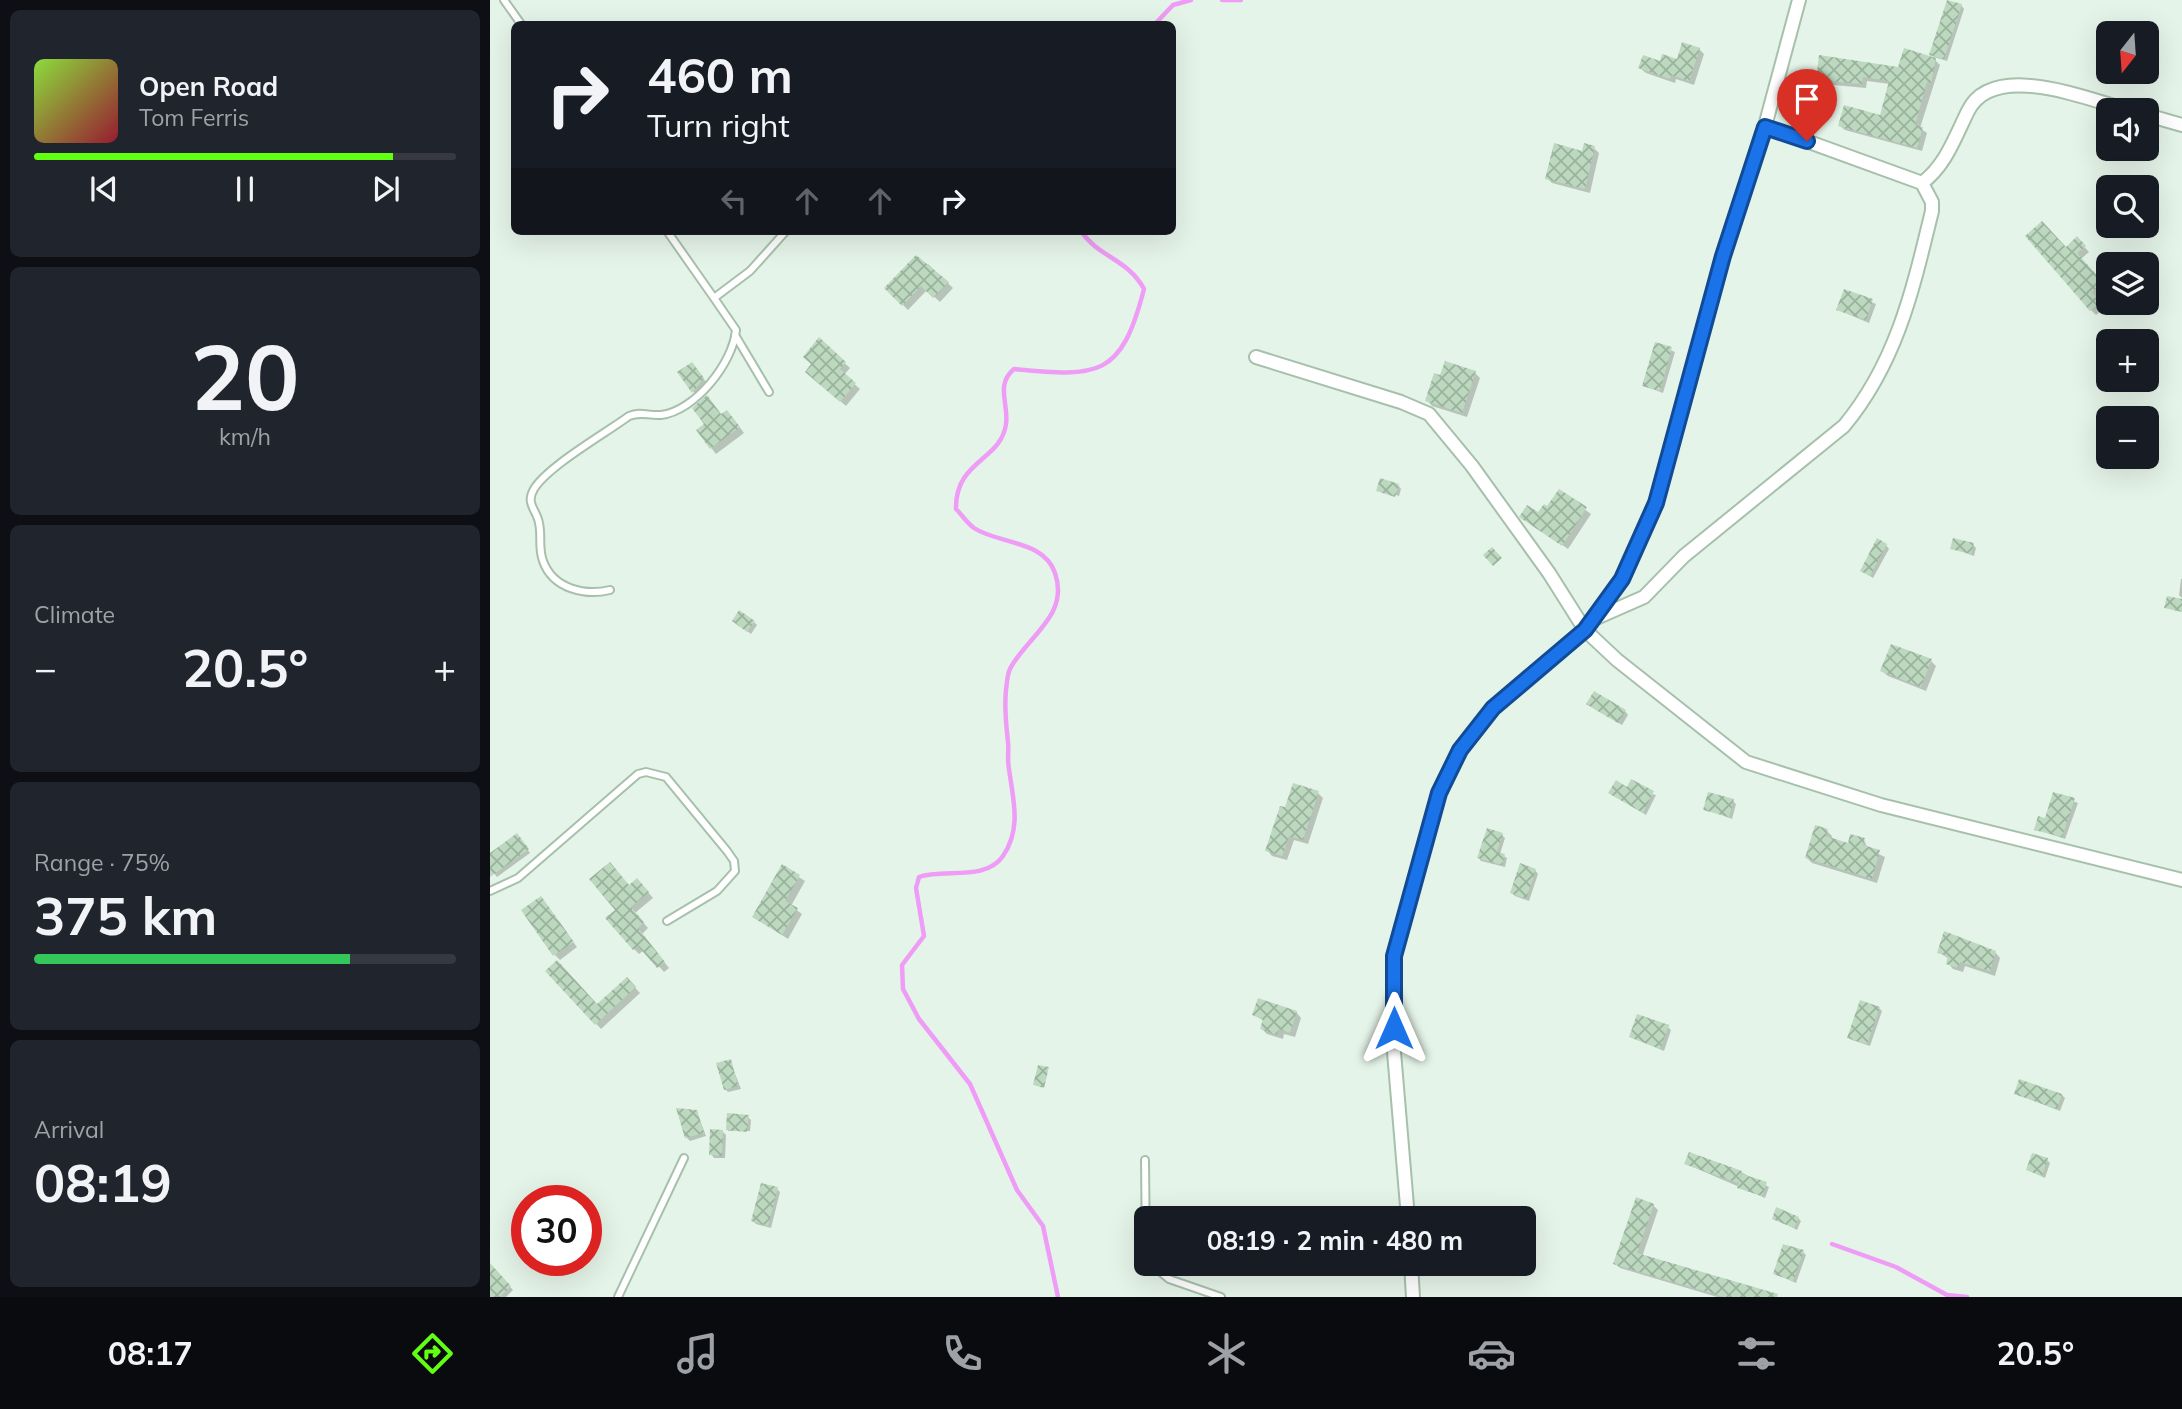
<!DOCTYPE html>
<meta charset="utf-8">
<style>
body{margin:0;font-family:Mulish,sans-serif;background:#20242c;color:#f1f3f6;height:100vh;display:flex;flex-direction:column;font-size:26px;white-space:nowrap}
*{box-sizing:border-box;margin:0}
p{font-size:23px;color:#9ea1a6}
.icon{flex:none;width:38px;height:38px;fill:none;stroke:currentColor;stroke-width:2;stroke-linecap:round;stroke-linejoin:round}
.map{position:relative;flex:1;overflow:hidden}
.drawer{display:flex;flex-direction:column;gap:10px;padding:10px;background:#0d0f14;width:490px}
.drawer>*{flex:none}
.guide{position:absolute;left:21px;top:21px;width:665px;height:214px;border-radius:10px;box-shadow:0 7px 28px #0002;background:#171b24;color:#f1f3f6;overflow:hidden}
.needle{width:46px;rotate:197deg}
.fabs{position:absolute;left:1606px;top:21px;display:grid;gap:14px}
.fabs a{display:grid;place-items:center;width:63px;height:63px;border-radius:10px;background:#171b24;box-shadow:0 7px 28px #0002;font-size:35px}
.speed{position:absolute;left:21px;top:1185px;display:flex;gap:14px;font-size:35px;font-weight:700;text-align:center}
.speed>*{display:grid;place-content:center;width:91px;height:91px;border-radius:50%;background:#171b24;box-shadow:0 7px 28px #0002;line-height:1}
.speed .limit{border:10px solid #d22;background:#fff;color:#111}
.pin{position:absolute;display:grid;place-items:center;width:60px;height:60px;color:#fff;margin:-72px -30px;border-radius:50% 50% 50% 0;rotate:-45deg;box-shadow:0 0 7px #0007}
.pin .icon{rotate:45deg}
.me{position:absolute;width:77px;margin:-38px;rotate:0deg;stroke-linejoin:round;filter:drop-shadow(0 0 5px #0008)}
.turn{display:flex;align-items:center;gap:24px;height:147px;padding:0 21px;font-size:32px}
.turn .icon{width:91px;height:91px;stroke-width:2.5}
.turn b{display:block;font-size:49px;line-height:60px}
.lanes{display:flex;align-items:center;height:66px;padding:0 21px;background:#0003;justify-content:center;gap:35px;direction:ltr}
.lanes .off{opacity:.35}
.big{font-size:52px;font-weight:700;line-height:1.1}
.drawer .tile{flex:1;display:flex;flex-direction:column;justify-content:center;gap:10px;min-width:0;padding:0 24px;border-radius:10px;background:#20242c}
.drawer .dial{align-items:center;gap:0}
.dial b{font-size:91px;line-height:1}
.song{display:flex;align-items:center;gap:21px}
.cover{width:84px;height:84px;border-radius:10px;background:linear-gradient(135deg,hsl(90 70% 55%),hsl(350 70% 35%))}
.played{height:7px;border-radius:4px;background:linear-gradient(90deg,#61ff11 85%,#363941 85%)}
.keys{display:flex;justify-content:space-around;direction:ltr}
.heat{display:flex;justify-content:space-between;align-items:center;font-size:38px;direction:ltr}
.charge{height:10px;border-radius:5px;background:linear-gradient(90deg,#34c759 75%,#363941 0)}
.trip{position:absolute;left:644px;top:1206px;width:402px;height:70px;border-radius:10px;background:#171b24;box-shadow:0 7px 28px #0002;font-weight:700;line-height:70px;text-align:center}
.tabs{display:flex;height:112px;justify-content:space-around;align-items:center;background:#090b0e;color:#9ea1a6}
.tabs .icon{width:49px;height:49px}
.tabs .current{color:#61ff11}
.tabs b{font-size:32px;color:#f1f3f6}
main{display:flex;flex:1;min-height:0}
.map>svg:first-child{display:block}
.shadow{fill:#0003}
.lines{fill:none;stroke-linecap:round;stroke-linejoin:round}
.stream{stroke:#ee9cf5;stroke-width:4.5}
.building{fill:url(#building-cross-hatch)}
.lane-casing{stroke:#a7c0ab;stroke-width:10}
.street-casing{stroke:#a7c0ab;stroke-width:16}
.lane{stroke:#fff;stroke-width:6}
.street{stroke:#fff;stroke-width:12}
.route-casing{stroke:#114b97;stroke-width:18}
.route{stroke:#1a73e8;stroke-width:12}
</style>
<main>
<section class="drawer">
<div class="tile">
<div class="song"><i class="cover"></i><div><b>Open Road</b><p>Tom Ferris</p></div></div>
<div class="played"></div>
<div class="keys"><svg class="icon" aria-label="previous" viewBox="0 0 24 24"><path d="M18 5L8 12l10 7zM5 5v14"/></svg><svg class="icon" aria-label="pause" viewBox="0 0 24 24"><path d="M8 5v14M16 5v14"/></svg><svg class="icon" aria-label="next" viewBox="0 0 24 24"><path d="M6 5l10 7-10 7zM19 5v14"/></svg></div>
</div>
<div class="tile dial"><b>20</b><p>km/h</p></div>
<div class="tile"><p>Climate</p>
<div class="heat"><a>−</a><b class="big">20.5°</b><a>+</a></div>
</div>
<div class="tile"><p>Range · 75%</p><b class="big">375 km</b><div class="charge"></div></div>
<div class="tile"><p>Arrival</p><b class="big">08:19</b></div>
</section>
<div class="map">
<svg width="1692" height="1297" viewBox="0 0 1692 1297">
<defs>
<pattern id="building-cross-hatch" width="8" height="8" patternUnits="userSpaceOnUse" patternTransform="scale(1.75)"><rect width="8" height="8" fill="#bcd9c0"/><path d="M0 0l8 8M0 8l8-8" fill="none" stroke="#9ab29d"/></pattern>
</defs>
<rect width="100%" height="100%" fill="#e5f4e8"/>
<path class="shadow" d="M1471,5l3,4 -17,52 -13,-4 -3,-3z
M1209,49l5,5 -10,31 -18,-6 -1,4 -29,-10 -6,-5 38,-7z
M1445,60l5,5 -20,63 7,5 -5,18 -77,-21 -5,-4 41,-9 9,-33 -23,-3 -1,7 -43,-4 -5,-5 81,-10z
M1104,148l5,5 -9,40 -38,-10 -5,-5z
M1587,239l12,13 -8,7 26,29 -11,10 8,10 -8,7 -5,-5 -25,-61z
M438,264l25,24 -13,14 -13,-12 -19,20 -22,-22z
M1355,291l31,13 -7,19 -31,-13z
M329,340l31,28 -6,7 16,14 -14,17 -34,-29z
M1166,344l19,8 -12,41 -19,-7z
M205,367l11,15 -10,13 -17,-22z
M985,373l5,5 -13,39 -35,-11 -5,-6 14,-23z
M232,416l10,1 12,16 -28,21 -18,-23z
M908,485l3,4 -2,7 -20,-6z
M1069,491l32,23 -23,35 -46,-32 26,-8z
M1396,545l3,4 -16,29 -8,-5z
M1483,545l3,3 -2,8 -22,-8z
M1691,579h1v19l-3,-3z
M264,622l3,3 -6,9 -14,-10z
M1441,661l5,5 -10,25 -38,-15 -6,-5z
M1101,707l34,4 3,4 -6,10z
M1138,789l28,6 -10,20 -33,-20z
M828,793l5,5 -15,46 -14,-4 -7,20 -15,-4 -5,-6 19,-40z
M1564,794l24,9 -13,36 -29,-10 11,-9z
M1243,801l3,3 -4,15 -27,-10z
M1337,831l5,5 -1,4 18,5 15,-5 4,9 17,8 -8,26 -65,-20 -5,-5z
M1012,835l3,3 -5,16 7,4 -2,9 -24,-6 -2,-3z
M30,838l10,15 -33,24 -7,-9v-13z
M293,867l22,14 -14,25 11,8 -14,25 -34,-22z
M1045,870l3,4 -9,27 -14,-5 -3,-3z
M152,885l11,13 -18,15 13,15 -6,6 27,34 -5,4 -20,-22 -5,4 -5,-5 -17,-39 12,-23z
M51,898l36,49 -17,13 -5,-5z
M1449,952h56l5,6 -5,18 -30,-10 -2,6 -10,-3 -5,-6 1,-4z
M57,971l50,35 30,-27 13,14 -39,36z
M1389,1008l3,3 -12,35 -18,-6 -3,-3z
M806,1012l5,6 -6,19 -11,-3 -1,5 -16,-5 -5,-5 2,-8 -10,-6z
M1178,1027l3,3 -7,21 -33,-14z
M240,1061l11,28 -13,3 -3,-3z
M1526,1094l46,1 3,3 -5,13z
M207,1112l9,24 -16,5 -4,-4z
M239,1115l19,2 3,3 -1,11h-22z
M232,1131l4,4 -1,23h-11l-3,-4z
M1557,1160l3,3 -5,15 -17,-8z
M1196,1164l55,8 28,15 -4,11z
M287,1189l3,3 -9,36 -15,-4 -3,-3z
M1163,1205l5,5 -16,47 135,40h-60l-97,-29 -5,-4z
M1284,1218h24l3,3 -4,9z
M1313,1252l3,3 -10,28 -21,-9z
M0,1265l23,25 -7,7h-16z"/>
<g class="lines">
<path class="stream" d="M732,0h19
M665,24l18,-19 18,-5
M1342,1244l64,23 51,28 20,2
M568,1297l-15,-71 -26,-36 -47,-106 -51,-65 -16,-30 -1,-24 22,-29 -8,-48 3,-11c25,-9 66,5 84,-21 19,-28 10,-57 6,-87 -2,-9 0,-18 -1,-27 -2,-19 -4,-33 -2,-52 1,-7 1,-15 4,-21 16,-32 60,-53 45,-96 -11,-33 -57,-29 -81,-45 -7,-5 -12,-13 -18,-19 -1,-49 45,-48 50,-85 3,-20 -11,-39 8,-55 85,8 107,9 130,-80 -16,-30 -46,-32 -63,-58"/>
</g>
<path class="building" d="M1457,0l15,4 -18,55 -15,-4z
M1192,42l18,6 -11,33 -18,-6 -1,4 -32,-11 5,-13 17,6 2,-7 15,5z
M1414,48l32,10 -5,25 -4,-1 -12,43 8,2 -6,21 -79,-22 6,-21 36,10 9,-34 -26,-4 -1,7 -46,-4 3,-25 79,12z
M1064,143l28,8 2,-8 11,3 -10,43 -40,-10z
M1552,221l24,26 11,-11 9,10 -9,7 26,29 -11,10 8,10 -10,9 -65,-75z
M426,255l33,27 -16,16 -12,-12 -19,20 -18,-18z
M1354,289l29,10 -7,21 -30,-10z
M329,337l27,25 -6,7 16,14 -16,19 -35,-30 6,-8 -8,-7z
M1165,342l17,5 -12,44 -18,-5z
M955,361l31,10 -14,42 -37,-12 9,-28 6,2z
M202,362l12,16 -12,15 -15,-21z
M217,395l14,19 6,-4 13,17 -30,22 -14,-19 8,-6 -12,-16z
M890,478l19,6 -4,13 -19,-6z
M1069,489l28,18 -25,39 -43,-29 8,-12 11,7 6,-8 3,2z
M1387,538l10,6 -17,32 -10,-5z
M1463,538l21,5 -3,11 -21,-5z
M1002,547l10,11 -9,8 -10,-11z
M1677,596l15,3v13l-18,-4z
M249,610l16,11 -8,11 -15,-11z
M1401,644l41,15 -11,28 -41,-16z
M1104,691l32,19 -8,13 -32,-19z
M1141,779l23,12 -11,22 -35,-20 8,-13 11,7z
M803,783l26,8 -16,49 -14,-4 -7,20 -17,-5 15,-45 5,1z
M1218,792l26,7 -5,18 -26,-7z
M1563,792l22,6 -13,39 -28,-7 4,-14 7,2z
M1325,825l13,4 -2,7 22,7 2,-9 15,4 -2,7 17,5 -8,29 -67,-21z
M997,828l16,5 -6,19 8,2 -3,11 -25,-7z
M27,833l12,16 -39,28v-24z
M120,862l19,23 8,-7 12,14 -18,15 13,15 -6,6 27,34 -8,6 -19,-22 -5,4 -28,-32 10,-8 -26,-31z
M1030,863l16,6 -10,30 -16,-6z
M292,864l18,11 -15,26 13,7 -16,27 -30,-18z
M51,896l33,46 -21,14 -32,-46z
M1454,931l52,20 -6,20 -30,-9 -2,6 -12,-4 2,-8 -11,-3z
M67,960l40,44 30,-27 9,10 -41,38 -50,-54z
M768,998l39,13 -7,22 -11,-4 -2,6 -17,-6 3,-10 -11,-4z
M1370,1000l20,7 -13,37 -20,-6z
M1147,1014l32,11 -9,24 -31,-12z
M241,1059l7,27 -14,4 -8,-27z
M548,1065l11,2 -5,21 -11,-3z
M1529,1079l43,15 -5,15 -43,-15z
M186,1108l21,2 7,23 -19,5z
M237,1113l22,2 -2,17 -21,-2z
M220,1129l13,1 -1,26 -13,-1z
M1199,1152l53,19 -4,12 -54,-19z
M1542,1153l16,5 -6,18 -16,-6z
M1252,1174l25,8 -5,14 -25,-8z
M271,1183l17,4 -10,39 -17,-5z
M1146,1197l18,7 -17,49 141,41 -1,3h-53l-111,-33z
M1286,1207l23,10 -5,11 -22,-9z
M1293,1244l21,6 -11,31 -20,-7z
M0,1263l21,23 -11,11h-10z"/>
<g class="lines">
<defs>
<path id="lane" d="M14,0l17,24
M177,231l47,67 36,-27 36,-40
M245,335l34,57
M120,590c-25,6 -57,-1 -67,-29 -5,-13 -1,-25 -4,-38 -2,-13 -14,-19 -5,-34 14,-23 72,-56 95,-73 12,-5 19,0 32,-1 34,-4 72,-52 75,-85l-22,-32
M0,891l28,-13 120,-104 8,-2 20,5 61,74 7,10 1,10 -18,20 -50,30
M655,1160l1,95
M661,1264l18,15 52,18
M128,1297l66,-139"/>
<path id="street" d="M1657,115l35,10
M1275,126l157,57c24,-18 33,-46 46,-72 25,-51 118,-12 160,-1
M766,357l145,45 28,12 43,52 77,107 36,57 32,30 129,102 135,43 301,75
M1104,619l50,-22 40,-41 160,-130c53,-64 69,-137 88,-215v-9l-10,-19
M918,1218l-14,-166v-97l45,-162 21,-43 33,-42 92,-78 37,-51 34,-76 67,-247 42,-130 34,-126
M921,1264l2,33"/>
</defs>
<use href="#lane" class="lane-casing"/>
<use href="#street" class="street-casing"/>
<use href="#lane" class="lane"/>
<use href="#street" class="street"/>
</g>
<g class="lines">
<defs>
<path id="route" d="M904,1028v-72l45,-163 21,-43 33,-42 92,-78 37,-51 34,-76 67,-247 42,-129 42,14"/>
</defs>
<use href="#route" class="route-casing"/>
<use href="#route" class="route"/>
</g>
</svg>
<div class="fabs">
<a><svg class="needle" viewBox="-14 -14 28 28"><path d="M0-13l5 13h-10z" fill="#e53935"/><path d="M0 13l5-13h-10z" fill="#9ea1a6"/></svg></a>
<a><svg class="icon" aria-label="sound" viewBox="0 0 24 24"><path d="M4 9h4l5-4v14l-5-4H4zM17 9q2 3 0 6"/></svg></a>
<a><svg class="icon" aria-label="search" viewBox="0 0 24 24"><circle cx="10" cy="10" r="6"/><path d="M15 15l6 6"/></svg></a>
<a><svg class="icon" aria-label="layers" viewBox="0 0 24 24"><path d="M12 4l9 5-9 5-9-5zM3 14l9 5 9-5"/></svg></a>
<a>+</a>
<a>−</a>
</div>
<div class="speed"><div class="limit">30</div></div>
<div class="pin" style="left:1317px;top:141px;background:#d93025"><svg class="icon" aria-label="arrive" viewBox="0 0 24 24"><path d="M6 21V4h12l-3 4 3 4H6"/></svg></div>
<svg class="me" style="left:904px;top:1028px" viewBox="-20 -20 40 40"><path d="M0-17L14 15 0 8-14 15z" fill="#1a73e8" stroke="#fff" stroke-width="4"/></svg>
<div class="trip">08:19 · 2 min · 480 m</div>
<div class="guide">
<div class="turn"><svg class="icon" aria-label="right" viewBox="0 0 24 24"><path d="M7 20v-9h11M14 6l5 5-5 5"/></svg><div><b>460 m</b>Turn right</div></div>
<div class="lanes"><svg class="icon off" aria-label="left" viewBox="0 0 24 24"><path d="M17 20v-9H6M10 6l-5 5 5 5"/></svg><svg class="icon off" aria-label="ahead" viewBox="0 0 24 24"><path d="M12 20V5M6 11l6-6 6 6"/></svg><svg class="icon off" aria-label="ahead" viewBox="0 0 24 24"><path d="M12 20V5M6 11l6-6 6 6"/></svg><svg class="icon" aria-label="right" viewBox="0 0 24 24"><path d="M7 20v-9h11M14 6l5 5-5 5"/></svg></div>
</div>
</div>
</main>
<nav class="tabs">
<b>08:17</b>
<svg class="icon current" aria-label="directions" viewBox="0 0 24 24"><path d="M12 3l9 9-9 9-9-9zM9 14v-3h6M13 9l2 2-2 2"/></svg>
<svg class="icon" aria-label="music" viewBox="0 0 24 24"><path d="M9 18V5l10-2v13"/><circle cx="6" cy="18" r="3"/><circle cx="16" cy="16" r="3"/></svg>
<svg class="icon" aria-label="phone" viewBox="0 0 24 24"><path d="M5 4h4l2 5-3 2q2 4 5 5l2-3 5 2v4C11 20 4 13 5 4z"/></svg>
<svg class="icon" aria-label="climate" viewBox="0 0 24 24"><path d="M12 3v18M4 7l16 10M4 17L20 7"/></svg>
<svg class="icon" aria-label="car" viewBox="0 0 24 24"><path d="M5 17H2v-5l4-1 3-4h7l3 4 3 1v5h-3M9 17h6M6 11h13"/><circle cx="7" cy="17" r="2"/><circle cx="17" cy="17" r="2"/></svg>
<svg class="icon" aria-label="filters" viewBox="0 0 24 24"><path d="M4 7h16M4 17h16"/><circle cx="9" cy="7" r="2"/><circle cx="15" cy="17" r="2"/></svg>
<b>20.5°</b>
</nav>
